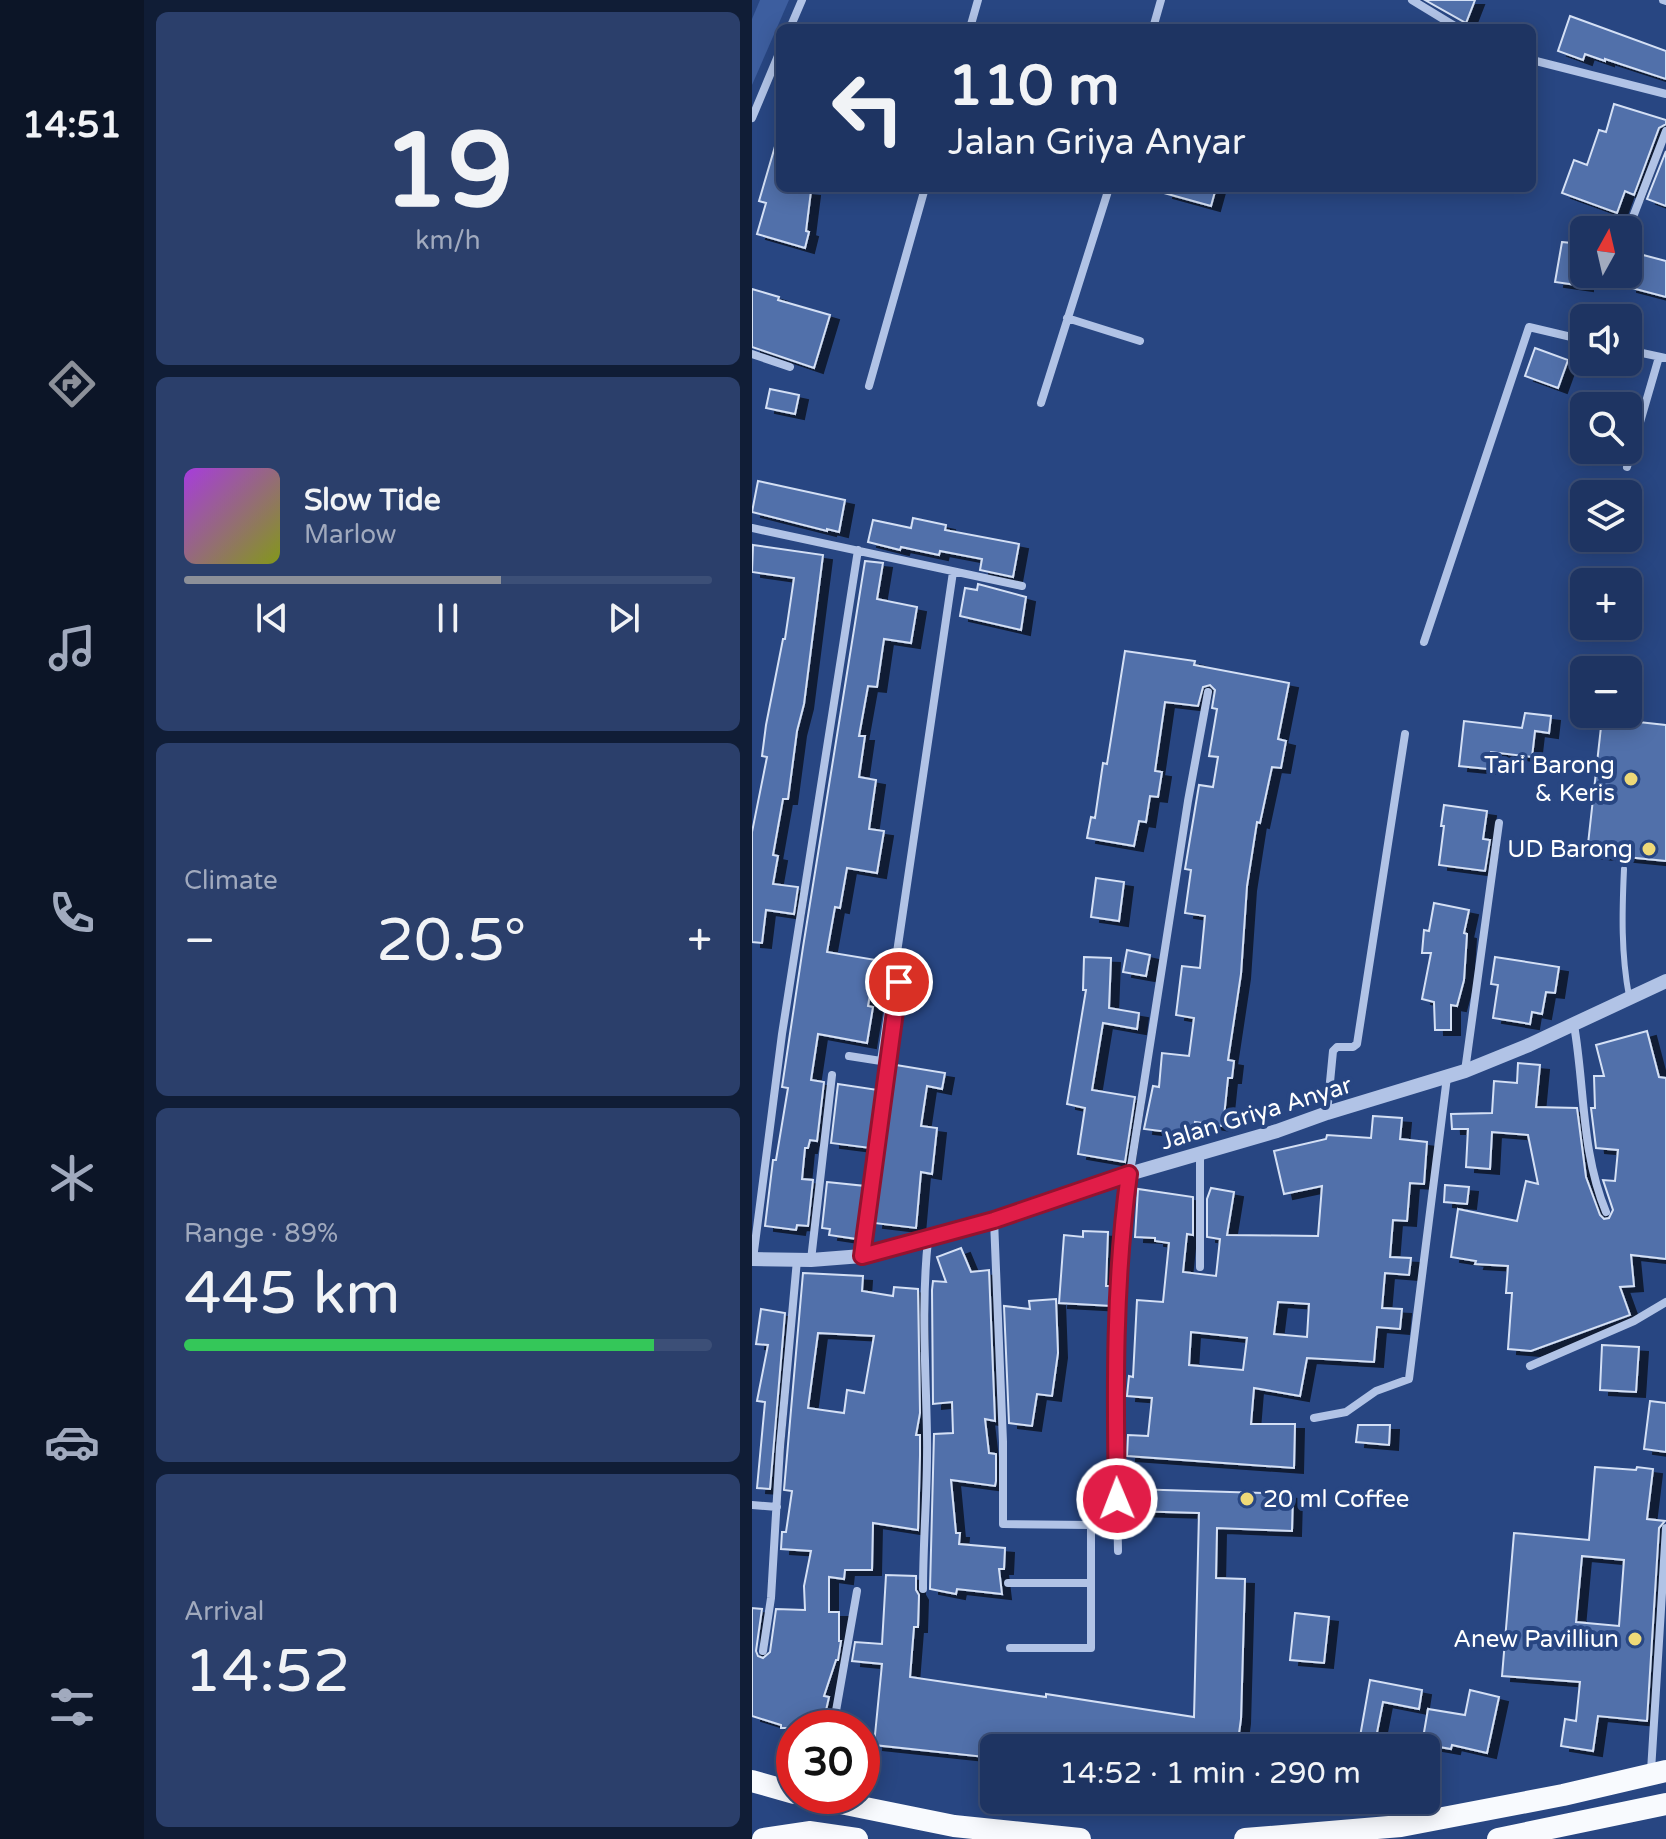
<!DOCTYPE html>
<meta charset="utf-8">
<style>
body{margin:0;font-family:"Varela Round",sans-serif;background:#2b3f6b;color:#f1f3f6;height:100vh;display:flex;flex-direction:column;font-size:30px;white-space:nowrap}
*{box-sizing:border-box;margin:0}
p{font-size:26px;color:#a1aabe}
.icon{flex:none;width:44px;height:44px;fill:none;stroke:currentColor;stroke-width:2;stroke-linecap:round;stroke-linejoin:round}
.map{position:relative;flex:1;overflow:hidden}
.panel{display:flex;flex-direction:column;gap:12px;padding:12px;background:#101d36;width:608px}
.panel>*{flex:none}
.hud{position:absolute;left:24px;top:24px;width:760px;height:168px;border-radius:12px;box-shadow:0 4px 20px #0003,0 0 0 2px #3c4f77;background:#1e3462;color:#f1f3f6;overflow:hidden}
.needle{width:52px;rotate:8deg}
.fabs{position:absolute;left:818px;top:216px;display:grid;gap:16px}
.fabs a{display:grid;place-items:center;width:72px;height:72px;border-radius:12px;background:#1e3462;box-shadow:0 4px 20px #0003,0 0 0 2px #3c4f77;font-size:40px}
.speed{position:absolute;left:24px;top:1710px;display:flex;gap:16px;font-size:40px;font-weight:700;text-align:center}
.speed>*{display:grid;place-content:center;width:104px;height:104px;border-radius:50%;background:#1e3462;box-shadow:0 4px 20px #0003,0 0 0 2px #3c4f77;line-height:1}
.speed .limit{border:12px solid #d22;background:#fff;color:#111}
.pin{position:absolute;display:grid;place-items:center;width:68px;height:68px;color:#fff;margin:-34px;border:4px solid #fff;border-radius:50%;box-shadow:0 2px 8px #0007}
.me{position:absolute;width:88px;margin:-44px;rotate:359deg;stroke-linejoin:round;filter:drop-shadow(0 0 6px #0008)}
.turn{display:flex;align-items:center;gap:28px;height:168px;padding:0 40px;font-size:36px}
.turn .icon{width:104px;height:104px;stroke-width:2.5}
.turn b{display:block;font-size:56px;line-height:68px}
.big{font-size:60px;font-weight:600;line-height:1.1}
.panel .widget{flex:1;display:flex;flex-direction:column;justify-content:center;gap:12px;min-width:0;padding:0 28px;border-radius:12px;background:#2b3f6b}
.panel .dial{align-items:center;gap:0}
.dial b{font-size:104px;line-height:1}
.song{display:flex;align-items:center;gap:24px}
.cover{width:96px;height:96px;border-radius:12px;background:linear-gradient(135deg,hsl(280 70% 55%),hsl(70 70% 35%))}
.played{height:8px;border-radius:4px;background:linear-gradient(90deg,#8c9099 60%,#3c4f77 60%)}
.keys{display:flex;justify-content:space-around;direction:ltr}
.heat{display:flex;justify-content:space-between;align-items:center;font-size:44px;direction:ltr}
.charge{height:12px;border-radius:6px;background:linear-gradient(90deg,#34c759 89%,#3c4f77 0)}
.trip{position:absolute;left:228px;top:1734px;width:460px;height:80px;border-radius:12px;background:#1e3462;box-shadow:0 4px 20px #0003,0 0 0 2px #3c4f77;font-weight:600;line-height:80px;text-align:center}
main{display:flex;flex:1;min-height:0}
.dock{display:flex;flex-direction:column;width:144px;justify-content:space-around;align-items:center;background:#0c1527;color:#a1aabe}
.dock .icon{width:56px;height:56px}
.dock .current{color:#8c9099}
.dock b{font-size:36px;color:#f1f3f6}
.map>svg:first-child{display:block}
.green{fill:#3d5e9f}
.building{fill:#516faa;stroke:#d4e0f5;stroke-width:2;fill-rule:evenodd;filter:url(#shadow)}
.lines{fill:none;stroke-linecap:round;stroke-linejoin:round}
.service{stroke:#b1c3e6;stroke-width:6}
.minor{stroke:#b1c3e6;stroke-width:8}
.tertiary{stroke:#b1c3e6;stroke-width:14}
.trunk{stroke:#f8fafe;stroke-width:22}
.route-casing{stroke:#92132f;stroke-width:20}
.route{stroke:#e11d48;stroke-width:14}
.poi-dot{fill:#eed978;stroke:#284682;stroke-width:3}
.labels{text-anchor:middle;stroke-width:8;stroke-linejoin:round;paint-order:stroke}
.poi-label{font-size:24px;fill:#fff;stroke:#284682;text-anchor:end}
.street-label{font-size:24px;fill:#fff;stroke:#284682}
</style>
<main>
<nav class="dock">
<b>14:51</b>
<svg class="icon current" aria-label="directions" viewBox="0 0 24 24"><path d="M12 3l9 9-9 9-9-9zM9 14v-3h6M13 9l2 2-2 2"/></svg>
<svg class="icon" aria-label="music" viewBox="0 0 24 24"><path d="M9 18V5l10-2v13"/><circle cx="6" cy="18" r="3"/><circle cx="16" cy="16" r="3"/></svg>
<svg class="icon" aria-label="phone" viewBox="0 0 24 24"><path d="M5 4h4l2 5-3 2q2 4 5 5l2-3 5 2v4C11 20 4 13 5 4z"/></svg>
<svg class="icon" aria-label="climate" viewBox="0 0 24 24"><path d="M12 3v18M4 7l16 10M4 17L20 7"/></svg>
<svg class="icon" aria-label="car" viewBox="0 0 24 24"><path d="M5 17H2v-5l4-1 3-4h7l3 4 3 1v5h-3M9 17h6M6 11h13"/><circle cx="7" cy="17" r="2"/><circle cx="17" cy="17" r="2"/></svg>
<svg class="icon" aria-label="filters" viewBox="0 0 24 24"><path d="M4 7h16M4 17h16"/><circle cx="9" cy="7" r="2"/><circle cx="15" cy="17" r="2"/></svg>
</nav>
<section class="panel">
<div class="widget dial"><b>19</b><p>km/h</p></div>
<div class="widget">
<div class="song"><i class="cover"></i><div><b>Slow Tide</b><p>Marlow</p></div></div>
<div class="played"></div>
<div class="keys"><svg class="icon" aria-label="previous" viewBox="0 0 24 24"><path d="M18 5L8 12l10 7zM5 5v14"/></svg><svg class="icon" aria-label="pause" viewBox="0 0 24 24"><path d="M8 5v14M16 5v14"/></svg><svg class="icon" aria-label="next" viewBox="0 0 24 24"><path d="M6 5l10 7-10 7zM19 5v14"/></svg></div>
</div>
<div class="widget"><p>Climate</p>
<div class="heat"><a>−</a><b class="big">20.5°</b><a>+</a></div>
</div>
<div class="widget"><p>Range · 89%</p><b class="big">445 km</b><div class="charge"></div></div>
<div class="widget"><p>Arrival</p><b class="big">14:52</b></div>
</section>
<div class="map">
<svg width="914" height="1839" viewBox="0 0 914 1839">
<defs>
<filter id="shadow"><feDropShadow dx="9" dy="5" stdDeviation="0" flood-color="#0009"/></filter>
</defs>
<rect width="100%" height="100%" fill="#284682"/>
<path class="green" d="M8,0h29l-37,85v-66z"/>
<path class="building" d="M673,0h50l-9,23z
M818,16l96,35v28l-61,-20v2l-20,-7 -2,6 -25,-9z
M862,104l52,16v4l-7,4 -25,67 -9,-4 -8,22 -55,-20 12,-33 13,5 12,-35 7,2z
M24,143l4,1v44l31,3 -5,40 3,1 -4,16 -48,-14 9,-31 -7,-2z
M914,151v55l-19,-7z
M413,188h51l-5,18 -47,-13z
M810,242l19,2 -2,18 5,1v23l-29,-4z
M876,251l38,10v36l-38,-10z
M0,289l27,8 -1,3 52,15 -16,53 -62,-21z
M783,348l33,12 -10,28 -33,-12z
M18,389l29,6 -4,19 -29,-6z
M6,481l87,19 -6,32 -12,-3v2l-75,-19z
M161,518l33,7 -1,5 74,14 -6,33 -33,-7 2,-11 -42,-8 -1,4 -38,-8 -1,3 -32,-8 5,-22 38,8z
M1,545l70,10 -19,149 -7,27 -9,68h-5l-10,56 5,1 -5,28 25,3 -4,27 -28,-4 -4,33 -10,-1v-110l15,-75 -5,-1 4,-31 17,-86h2l9,-61 -42,-6z
M113,561l18,2 -6,36 40,8 -6,36 -27,-4 -7,48 -9,-1 -9,50h6l-6,41 17,3 -7,49 15,2 -7,42 -30,-5 -7,40 -5,-1 -8,45 49,8 -8,46 5,1 -6,36 -49,-9 -7,46 13,2 -7,59 -7,-1 -2,8h-3l-3,31 11,1 -5,46 -11,-1 -1,5 -31,-4 8,-66h3l12,-72 -6,-1 21,-140z
M226,584l48,13 -5,33 -61,-14 5,-28 12,2z
M373,651l70,10 -1,4 95,18 -11,56 8,2 -5,27 -9,-1 -12,56 -3,-1 -10,64 -6,88 -13,86 6,1 -2,17h-4l-5,48 -28,-4 -2,13 -49,-6 9,-43 6,1 3,-34 27,3 5,-38 -18,-3 6,-49 18,2 5,-52 -20,-3 6,-43 -6,-1 14,-84 14,2 5,-30 -9,-1 8,-47 -5,-1 3,-18 -5,-5 -7,2 -5,19 -33,-4 -10,69 7,1 -4,25 -8,-1 -4,26 -7,-1 -5,25 -47,-8 4,-21 4,1 8,-55 4,1z
M773,713l26,3 -2,17 -14,-2 -3,26 -41,-5 -3,17 -29,-3 5,-45 58,7z
M850,718l64,7v136l-79,-8z
M692,805l43,6 -4,28 7,1 -5,31 -46,-6 5,-39h-3z
M344,878l28,4 -5,39 -28,-4z
M682,903l35,7 -5,23 3,1 -3,46 -7,26 -6,-1v25h-16l-1,-28 -12,-3 9,-46h-9l2,-23 5,1z
M375,950l23,5 -4,21 -23,-4z
M332,957l27,1 -2,50 30,5 -2,16 -34,-6 -11,67 43,7 -10,65 -47,-8 7,-46 -18,-4 19,-114h-3z
M743,957l64,10 -4,26 -9,-1 -4,22 -10,-2 -2,12 -37,-6 5,-33 -7,-1z
M895,1031l12,46 7,1v181l-35,-4 3,31 -14,1 10,28 -99,36 -23,-2 4,-56h-6l2,-27 -33,-2 1,-3 -25,-4 7,-48 59,12 9,-40 12,3 -10,-49 -36,-3 -2,37 -24,-2 2,-38h-16l-1,-15 41,-1 2,-32 23,2 1,-20 22,2 -4,42 41,1 9,69 14,38 4,4 5,-1 4,-8 -10,-30 12,1 3,-31 -22,-2 -5,-40h4l-1,-32h10l-8,-31z
M144,1065l49,8 -3,16 -15,-3 -6,40 16,2 -5,46 -11,-2 -5,56 -42,-5z
M86,1084l40,6 -8,58 -39,-5z
M621,1116l29,2 -2,21 27,3 -3,42 -14,-1 -3,38 -14,-1 -3,37 21,1 -2,17 -24,-2 -3,35 20,1 -2,20 -23,-2 -3,35 -67,-4 -7,38 -46,-8 -3,36h44l-1,44 -167,-12 1,-21 20,1 4,-38 -25,-2 2,-20 4,1 4,-77 26,2 6,-59 -14,-2v-3l-20,-1 3,-48 55,8v38l-6,-1 -4,38 33,4 4,-37 -13,-2v-38l4,-11 23,4 -7,43 91,1 4,-50 -38,8 -10,-43 52,-12 1,-4 44,3zM526,1302l31,2 -2,33 -33,-3zM439,1332l56,6 -4,32 -54,-5z
M75,1182l38,4 -8,53 -28,-4 1,-6 -8,-1z
M693,1185l24,2 -2,17 -23,-2z
M331,1231l25,1 -2,54h6v20l-53,-3 5,-68 19,2z
M209,1248l10,24 18,-2 6,151 -10,-2 4,34 7,1v27l-1,5 -44,-6 5,53h4l-1,11 46,4 -1,21h-5l3,25 -45,-5 -1,5 -26,-5 4,-155 19,-1 -1,-31 -19,2 -1,-114 1,-9 13,1 -9,-25z
M51,1273l60,3 -1,15 31,5 1,-9 24,2 2,124 -4,22h4v20l-2,75 -45,-7 -1,47h-27l-1,9 -15,-2v35h10v29h2l-3,19h-2l-12,36 5,1 -7,31h-41v-3l-29,-9v-108l10,1 -6,42 2,5 5,2 7,-6 6,-43 29,1 -1,-24 7,-35 -30,-2 1,-17h4l6,-41 -8,-1zM66,1333l56,3 -10,57 -17,-3 -3,23 -36,-5z
M304,1299l2,54 -6,43 -15,-2 -5,32 -23,-3 -5,-117 26,3 -1,-8z
M9,1309l24,4 -15,176 -13,-1 8,-86 -8,-1 11,-56 -12,-1z
M850,1345l37,2 -3,45 -36,-2z
M898,1401l16,2v49l-22,-3z
M606,1425h32l-1,20 -33,-3z
M843,1467l41,3 1,-3 16,2 -6,50 18,2 -6,7 -12,193 -49,-5 -5,35 -32,-5 4,-27 11,2 4,-39 -78,-6 12,-143 75,7zM830,1556l42,4 -5,66 -43,-4z
M378,1489l163,5 -1,37 -75,-3 -1,50 29,1 -4,140 -4,29h-243v10l-120,-13 8,-81 -30,-3 3,-19 27,2 4,-69 30,1v14l3,5 -1,32h-4l-4,50 136,20v-3l148,23 5,-204 -69,-2z
M543,1613l34,4 -5,46 -34,-3z
M618,1680l52,10 -3,19 -36,-7 -9,46h-16z
M718,1690l29,7 -12,56 -35,-8 -1,4 -29,-5 6,-35 37,6z"/>
<g class="lines">
<path class="service" d="M872,869c-2,44 -3,84 5,127"/>
<path class="minor" d="M660,0l46,28
M911,0l3,1
M38,28l12,-28
M218,28l8,-28
M401,28l8,-28
M780,60l134,34
M0,118l28,-67
M876,230l38,-99
M315,318l73,23
M876,350l38,8
M0,354l38,13
M117,386l56,-198
M289,403l68,-215
M875,467l32,-110
M0,528l270,58
M672,642l105,-315 55,13
M822,1025c11,63 7,127 32,187
M97,1056l32,5 72,-489
M713,1071l34,-248
M575,1113l6,-62 4,-4h16l4,-3 48,-310
M242,1220l9,222v82l88,1v123h-81
M110,1256l39,-281
M1,1259l29,-225 76,-484
M59,1260l21,-185
M448,1267v-113
M778,1366l104,-45 32,-19
M562,1418l32,-6 30,-21 33,-12 38,-302
M0,1505l25,2
M366,1551l-3,-161 7,-166 66,-423 20,-109
M256,1583h83
M171,1589c0,-51 5,-102 4,-153 -1,-65 -6,-131 1,-196
M11,1651l8,-53 9,-151 17,-187
M81,1728l24,-137
M899,1771l15,-243"/>
<path class="tertiary" d="M0,1259l59,1 51,-4 132,-36 135,-46 148,-43 50,-18 138,-42 64,-26 137,-64"/>
<path class="trunk" d="M0,1781l42,12
M54,1796l148,30 126,13
M11,1839l46,-7 48,7
M493,1839l156,-13 162,-31 103,-24
M746,1839l168,-35"/>
</g>
<g class="lines">
<defs>
<path id="route" d="M147,982l-37,274 132,-36 135,-46c-15,107 -14,217 -12,325"/>
</defs>
<use href="#route" class="route-casing"/>
<use href="#route" class="route"/>
</g>
<g class="poi-dot">
<circle cx="879" cy="779" r="8"/>
<circle cx="897" cy="849" r="8"/>
<circle cx="495" cy="1499" r="8"/>
<circle cx="883" cy="1639" r="8"/>
</g>
<g class="labels">
<g class="poi-label">
<text x="863" y="773">Tari Barong<tspan x="863" dy="28">&amp; Keris</tspan></text>
<text x="881" y="857">UD Barong</text>
<text x="511" y="1507" text-anchor="start">20 ml Coffee</text>
<text x="867" y="1647">Anew Pavilliun</text>
</g>
<g class="street-label">
<text transform="translate(504 1113) rotate(-17)" y="8">Jalan Griya Anyar</text>
</g>
</g>
</svg>
<div class="fabs">
<a><svg class="needle" viewBox="-14 -14 28 28"><path d="M0-13l5 13h-10z" fill="#e53935"/><path d="M0 13l5-13h-10z" fill="#a1aabe"/></svg></a>
<a><svg class="icon" aria-label="sound" viewBox="0 0 24 24"><path d="M4 9h4l5-4v14l-5-4H4zM17 9q2 3 0 6"/></svg></a>
<a><svg class="icon" aria-label="search" viewBox="0 0 24 24"><circle cx="10" cy="10" r="6"/><path d="M15 15l6 6"/></svg></a>
<a><svg class="icon" aria-label="layers" viewBox="0 0 24 24"><path d="M12 4l9 5-9 5-9-5zM3 14l9 5 9-5"/></svg></a>
<a>+</a>
<a>−</a>
</div>
<div class="speed"><div class="limit">30</div></div>
<div class="pin" style="left:147px;top:982px;background:#d93025"><svg class="icon" aria-label="arrive" viewBox="0 0 24 24"><path d="M6 21V4h12l-3 4 3 4H6"/></svg></div>
<svg class="me" style="left:365px;top:1499px" viewBox="-20 -20 40 40"><circle r="17" fill="#e11d48" stroke="#fff" stroke-width="3"/><path d="M0-11L8 9 0 5-8 9z" fill="#fff"/></svg>
<div class="trip">14:52 · 1 min · 290 m</div>
<div class="hud">
<div class="turn"><svg class="icon" aria-label="left" viewBox="0 0 24 24"><path d="M17 20v-9H6M10 6l-5 5 5 5"/></svg><div><b>110 m</b>Jalan Griya Anyar</div></div>
</div>
</div>
</main>
